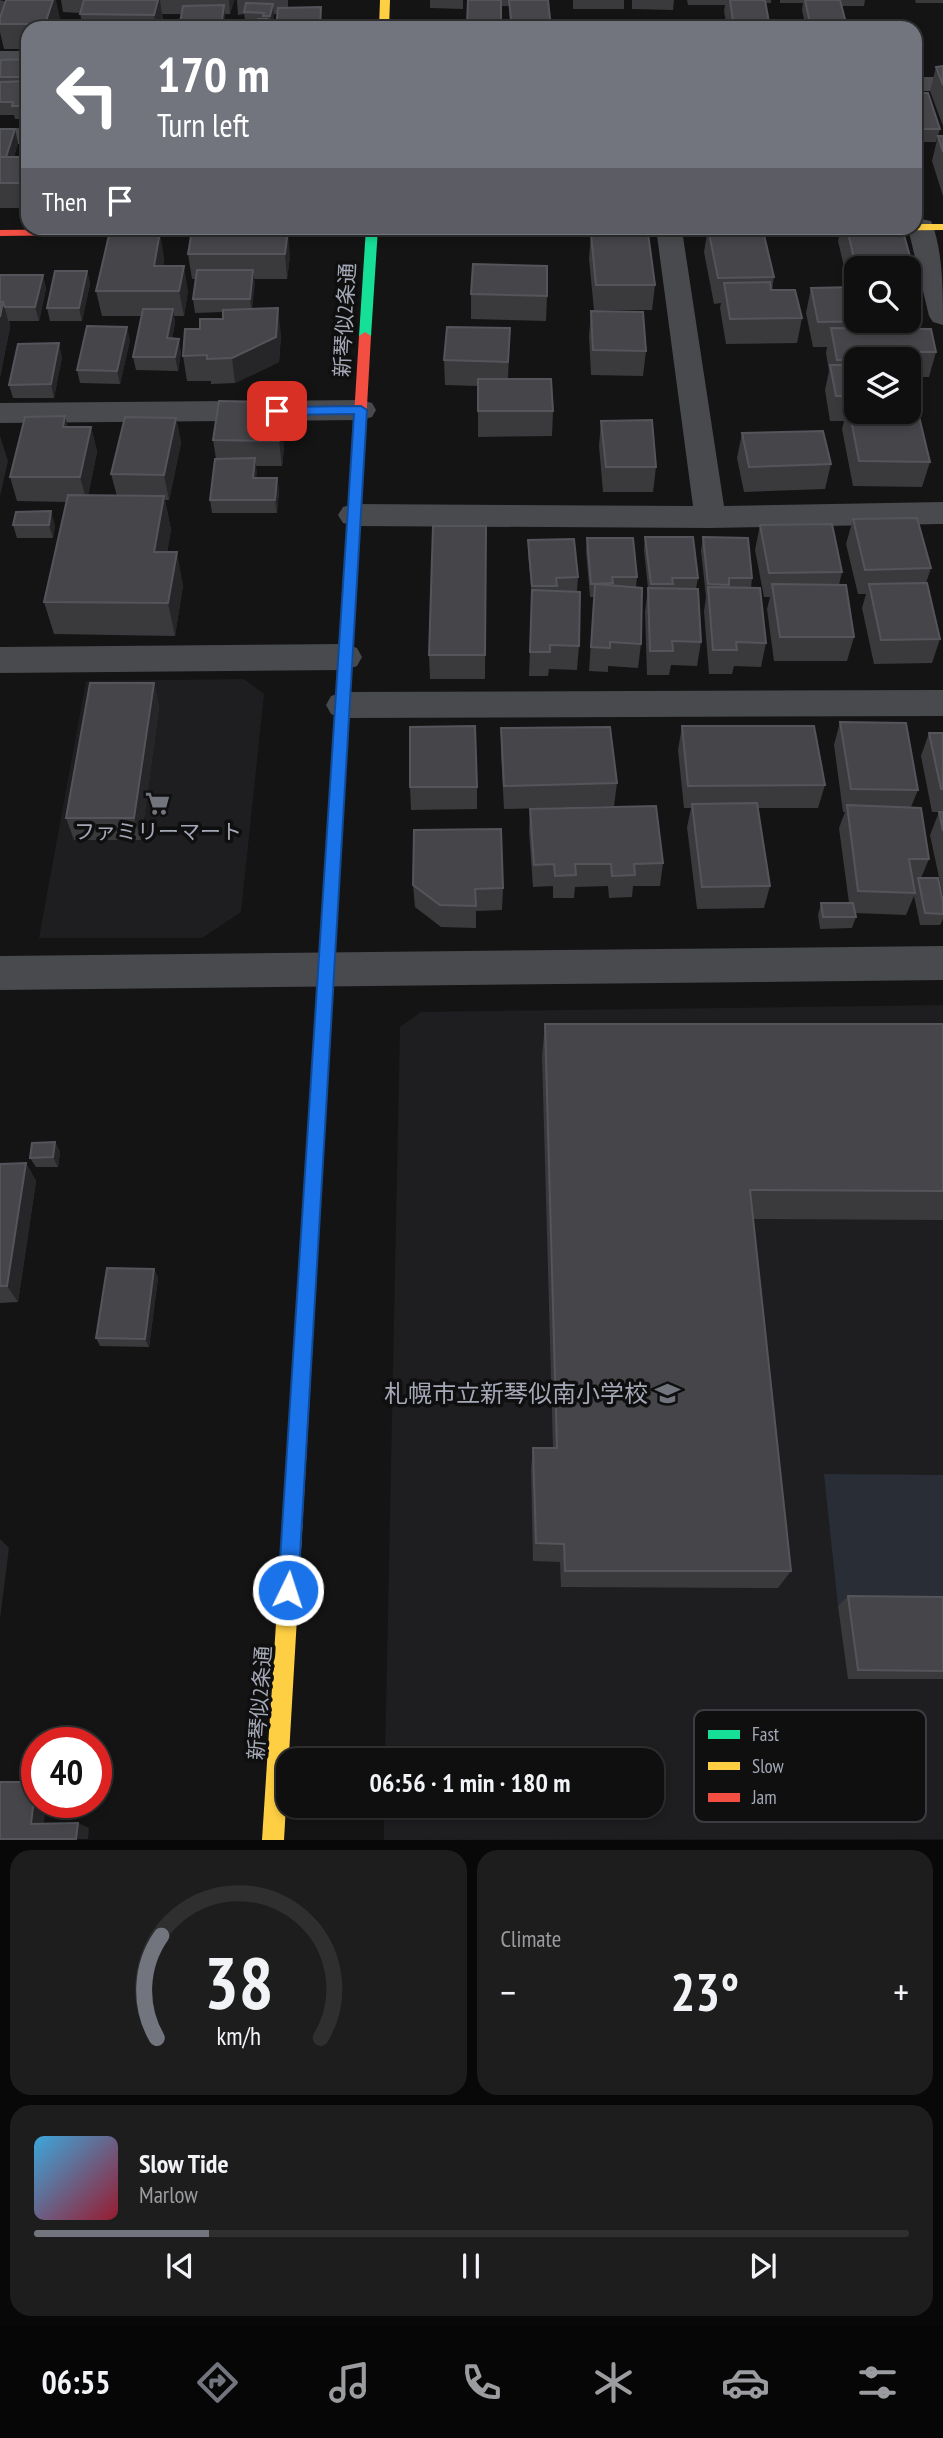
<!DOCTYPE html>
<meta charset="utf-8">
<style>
body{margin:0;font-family:"PT Sans Narrow","Noto Sans JP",sans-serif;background:#1d1d1e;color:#f1f3f6;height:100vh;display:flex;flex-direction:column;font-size:26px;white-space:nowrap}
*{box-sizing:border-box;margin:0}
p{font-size:23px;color:#9b9c9f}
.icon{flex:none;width:38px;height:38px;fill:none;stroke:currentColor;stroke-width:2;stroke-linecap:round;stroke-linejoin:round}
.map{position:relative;height:1840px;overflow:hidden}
.side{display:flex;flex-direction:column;gap:10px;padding:10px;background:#080809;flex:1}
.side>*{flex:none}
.top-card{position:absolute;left:21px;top:21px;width:901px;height:214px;border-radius:21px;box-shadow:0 4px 10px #0003,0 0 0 2px #2f2f30;background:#72747e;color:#fff;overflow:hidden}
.controls{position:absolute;left:844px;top:256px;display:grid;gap:14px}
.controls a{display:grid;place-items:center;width:77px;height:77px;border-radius:14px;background:#0f0f10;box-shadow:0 4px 10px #0003,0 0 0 2px #2f2f30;font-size:35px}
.speed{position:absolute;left:21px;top:1727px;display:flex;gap:14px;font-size:35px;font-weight:700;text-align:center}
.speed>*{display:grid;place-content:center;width:91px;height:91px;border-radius:50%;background:#0f0f10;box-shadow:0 4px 10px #0003,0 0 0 2px #2f2f30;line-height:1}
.speed .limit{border:10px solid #d22;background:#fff;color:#111}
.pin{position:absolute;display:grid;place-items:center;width:60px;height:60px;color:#fff;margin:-30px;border-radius:14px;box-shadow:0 4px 10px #0006}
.me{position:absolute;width:77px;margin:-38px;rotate:4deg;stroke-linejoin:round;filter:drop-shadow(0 0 5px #0008)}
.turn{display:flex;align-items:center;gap:24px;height:147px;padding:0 21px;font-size:32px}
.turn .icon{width:91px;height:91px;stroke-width:2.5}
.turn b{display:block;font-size:49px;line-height:60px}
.then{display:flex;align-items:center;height:66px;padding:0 21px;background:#0003;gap:14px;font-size:26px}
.big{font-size:52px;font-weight:800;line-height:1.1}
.side .tile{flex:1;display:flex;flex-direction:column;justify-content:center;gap:10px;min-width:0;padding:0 24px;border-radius:21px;background:#1d1d1e}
.side .dial{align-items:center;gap:0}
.dial svg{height:182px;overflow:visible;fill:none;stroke:#2f2f30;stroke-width:7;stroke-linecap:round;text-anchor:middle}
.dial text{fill:#f1f3f6;stroke:none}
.song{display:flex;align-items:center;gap:21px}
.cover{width:84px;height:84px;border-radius:10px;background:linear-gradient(135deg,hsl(200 70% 55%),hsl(350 70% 35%))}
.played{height:7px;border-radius:4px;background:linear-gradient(90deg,#72747e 20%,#2f2f30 20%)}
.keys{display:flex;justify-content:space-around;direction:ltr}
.heat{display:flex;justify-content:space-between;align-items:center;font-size:38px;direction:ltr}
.side .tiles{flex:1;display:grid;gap:10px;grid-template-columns:1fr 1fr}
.tile:last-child{grid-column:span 2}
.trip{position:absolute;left:276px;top:1748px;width:388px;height:70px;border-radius:21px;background:#0f0f10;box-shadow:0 4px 10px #0003,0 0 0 2px #2f2f30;font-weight:800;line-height:70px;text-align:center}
.tab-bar{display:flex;height:112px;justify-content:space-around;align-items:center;background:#060606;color:#9b9c9f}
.tab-bar .icon{width:49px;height:49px}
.tab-bar .active{color:#72747e}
.tab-bar b{font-size:32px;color:#f1f3f6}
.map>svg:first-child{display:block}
.built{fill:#1e1e20}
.water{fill:#282d36}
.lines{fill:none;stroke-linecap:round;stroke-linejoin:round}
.street{fill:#494a4d;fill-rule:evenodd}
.fast{fill:#16e098;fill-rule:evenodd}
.slow{fill:#ffcf43;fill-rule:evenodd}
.jam{fill:#f24e42;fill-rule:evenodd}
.wall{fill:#3a3a3d;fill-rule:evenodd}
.shaded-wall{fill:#262628}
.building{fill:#46464a;stroke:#54555b;stroke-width:2}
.route{fill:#1a73e8;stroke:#114b97;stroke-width:2}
.labels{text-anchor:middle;stroke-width:7;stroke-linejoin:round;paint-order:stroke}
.street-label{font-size:21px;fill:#a5a8b6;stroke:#0f0f10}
.poi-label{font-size:21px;fill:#a5a8b6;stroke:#0f0f10}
.near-poi-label{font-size:24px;fill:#a5a8b6;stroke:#0f0f10;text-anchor:end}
.key{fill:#0f0f10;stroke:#3c3d42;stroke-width:2}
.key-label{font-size:19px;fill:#a5a8b6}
</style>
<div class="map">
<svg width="943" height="1840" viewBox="0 0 943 1840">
<rect width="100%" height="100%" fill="#141415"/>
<path class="built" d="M244,679l20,15 -23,218 -39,26h-163l47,-257z
M943,1005v834l-559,1v-34h269v-46h-268l15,-733 21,-15z"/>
<path class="water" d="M824,1474l119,1v132l-105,-1z"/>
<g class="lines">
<path class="street" d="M0,51h28v14h-28z
M915,77h28v14h-28z
M0,128h28v16h-28z
M921,219l10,2c12,28 12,72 12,104l-10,-3 -4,-6 -21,-88h7v-8z
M656,228h24l2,2 42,276 219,-4v22l-233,4 -356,-2 -11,-3 -5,-8 5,-8 11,-3 339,2z
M361,400l11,3 4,7 -4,7 -11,3 -361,3v-20z
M345,644l12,4 5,9 -5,9 -12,4 -345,3v-26z
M943,690v26l-600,2 -12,-4 -5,-9 5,-9 12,-4z
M943,946v34l-943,10v-34z"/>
<path class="fast" d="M366,228h12l-7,108 -6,4 -6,-4z
M435,228h400l-6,3h-388z
M344,681l7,5 -24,408 -2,5 -6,3 -6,-3 -2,-5 26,-408z"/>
<path class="slow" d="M380,0h10l-1,28h-10z
M915,224h28v6l-114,1 -6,-3h92z
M293,1505l7,3 3,7 -19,325h-22l21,-325 3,-7z"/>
<path class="jam" d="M192,228h255l-6,3 -441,5v-6z
M365,332l6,4 -20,350 -7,5 -7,-5 22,-350z
M319,1086l6,3 2,5 -24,421 -3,7 -7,3 -7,-3 -3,-7 28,-421 2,-5z"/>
</g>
<path class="wall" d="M0,0l60,18 -3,10h-29v21h-24l-4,-17v-14l1,-3h-1z
M61,0h173l-4,14h-5v4l-44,-4h-19l1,6 -2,8h-78l-3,-15 -17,-1z
M237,0h51v8l34,12 -1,8h-45l1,-14h-3l-2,14h-15v-2l-11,-1 -2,-11 -6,1z
M430,0h33v9l-33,-1z
M468,0h80l3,28h-41l-1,-22h-8v22h-73h39z
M573,0h51v9h-51z
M632,0h42l-1,10 -41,-1z
M687,0h84v3h-5l4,25h-43l-3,-17 1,-6h-37z
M780,0h85l-1,6h-22l4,17 -1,5h-39l-4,-18 1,-7h-23z
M915,0h28v3h-27z
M28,59v60h-13l-1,-4h-14v-52z
M943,66v60l-13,-35 6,-24z
M915,93l25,36 -4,13h-21z
M0,129h15l3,14 -4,14h14v51h-28z
M938,136h5v60l-11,-35z
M708,228l36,7 30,42 -2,13 30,28 -5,25 -71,1 -6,-36 1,-5 -7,1 -10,-52z
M841,228h61l11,39 -5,18v-17h-52v52l35,1 -2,8 47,23 -7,25h-16l5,20 -2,7 14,58 -8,25 -69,-1 -11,-57 2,-8h-14l-5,-31 4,-19 -3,-18 1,-6h-14l-7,-34 5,-25h38l-11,-47zM856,359h52v52h-52z
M192,230l98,26 -3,23h-33l-2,30 29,25 -2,28 -44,21 -24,1v-3h-24l-4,-25 17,-27 23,-10v-7l-28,1 -2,-14 3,-20h-4l-4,-25z
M591,234l64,51 -3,25h-58l-5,-51z
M164,257l-1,9 25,25 -4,25h-10l1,7 -3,16 9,13 -3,19 -42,-1 -3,-13 8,-41h-39l-6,-25z
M87,271l3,13 -8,37h-32l-3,-13z
M0,275h43l3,14 -7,32h-30l1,6 -10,50z
M471,294l76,2 -1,25 -75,-2z
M591,311l55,40 -3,25 -52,-1 -2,-39z
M510,328l-2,51 45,32 -1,25 -74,1v-51l-33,-1 -1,-25z
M130,340l-10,44 -40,-1 -3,-13z
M62,357l-8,41h-41l-4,-13z
M269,402l2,20 13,25 -2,19h-26v12h21l2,13 -2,22h-65l-2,-13 6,-41 -3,-19z
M176,418l5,25 -12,57h-4l6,30 -4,22 16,33 -8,51 -121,-2 -10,-32 23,-100 -50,-1 -7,-24 58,-50h23l6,25 -9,43 29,1 -6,-22z
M601,421l55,46 -3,25h-50l-4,-46z
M742,433l89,31 -6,25 -81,3 -7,-34z
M853,519l78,49 -5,15 14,56 -8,24 -58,1 -12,-56 4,-14h-8l-12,-50z
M13,525h42l-2,13h-36z
M760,525l82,47 -3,13 15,52 -7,24h-73l-7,-52 3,-12h-6l-9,-47z
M486,526l-1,153h-55l-1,-24z
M645,537l53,41 -2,11 5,53 -4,24 -26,-1 -2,10h-22l-2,-63 3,-24 -4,-38z
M703,537l49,41 -1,10 15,55 -5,24 -27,-1 -2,8h-23l-5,-63 2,-14 -5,-47z
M587,538l50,39 -1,10 5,57 -3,24 -30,-2v6l-19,-1 5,-74h-4l-4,-46z
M528,540l50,37 -1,14h-19l21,55 -2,24 -28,-1 -1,7h-19l3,-77 -4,-46z
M154,683l5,24 -18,133h-67l-8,-22z
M840,722l78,68 -7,17 18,52 -8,19 22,24v17l-3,6h-20l-6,-29 -8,19 -51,-2 1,4 -4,11 -32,1 -2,-14 3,-12h28l-10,-75 6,-16h-2l-9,-67z
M682,726l143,59 -7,23h-61l13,78 -6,22 -67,1 -10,-82 4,-19h-7l-6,-58z
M501,728l116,55 -3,23 -110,3 -3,-57z
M929,733h14v79h-11l-11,-56z
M410,787h67v22l-66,1z
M530,809l133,54 -3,23h-27l-1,11 -23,1 -1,-12 -33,1 -1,11h-21v-12l-20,1 -4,-55z
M939,812h4v84l-13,-61z
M413,885l90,3 -1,22 -26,1v17l-35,-1 -26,-20z
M545,1024h398v196l-190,-1 38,352 -13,17 -217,-1 -1,-25 -27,-1 -2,-92 2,-21h20l-11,-392z
M55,1142l5,10 -2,15h-22l-6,-9z
M26,1163l10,18 -18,121 -18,1v-139z
M154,1269l4,9 -9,69 -49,-1 -4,-8z
M848,1596l95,1v82h-95l-10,-73z"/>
<path class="shaded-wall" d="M53,0h3l4,18 -3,10h-11l-1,-4z
M158,0h2l3,20 -2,8h-5l-2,-13z
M229,0h5l-4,14z
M273,4l1,13 -2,11 -2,-12z
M224,5l1,13 -1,10h-3z
M15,129l3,14 -9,30 -4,-13z
M288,230l2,26 -3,23 -2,-25z
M160,232l4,25 -6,34 -4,-25z
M184,266l4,25 -4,25 -5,-25z
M253,270l2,13 -3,29 -2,-13z
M87,271l3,13 -8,37 -3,-13z
M43,275l3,14 -7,32 -4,-14z
M3,302l7,25 -10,50v-60z
M278,308l3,26 -2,28 -44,21 -3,-25z
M173,309l2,14 -5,29 -3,-14z
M127,327l3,13 -10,44 -3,-13z
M179,339l2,13 -3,19 -3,-14z
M59,343l3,14 -8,41 -3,-14z
M269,402l3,25 -6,-5z
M65,416l7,25 -9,-14z
M176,418l5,25 -12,57 -5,-25z
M281,422l3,25 -2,19 -3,-25z
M91,427l6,25 -10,50 -7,-25z
M0,436l8,25 -8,35z
M255,458l2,14 -2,19 -2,-13z
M277,478l2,13 -2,22 -2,-13z
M164,496l7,34 -9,55 -8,-33z
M51,511l4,14 -2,13 -4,-13z
M177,552l6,33 -8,51 -7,-33z
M154,683l5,24 -18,133 -7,-22z
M55,1142l5,10 -2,15 -5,-10z
M26,1163l10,18 -18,121 -11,-16z
M154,1269l4,9 -9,69 -4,-8z
M0,1539l9,9 -9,71z
M36,1782l1,20h10l-4,26 -12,-4z
M78,1823l11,5 -1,11h-12z"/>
<path class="building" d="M6,0h47l-8,24h-45v-6z
M84,0h74l-4,15 -74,-1z
M468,0h33v24h-34z
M509,0h39l3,28h-39z
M730,0h35l5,28h-36z
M805,0h35l6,23h-36z
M246,3l27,1 -3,12h-7l1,-3 -20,-1z
M224,5l-3,23h-42l4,-22z
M321,7l-1,21h-44l2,-20z
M258,19h9l-2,8h-8z
M622,27v1h-39z
M28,59v18h-28l1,-17z
M943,66v19l-7,-18z
M28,81v25h-16l1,-4h-13v-20z
M915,93h13l12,36h-25z
M0,129h15l-9,28h-6z
M938,136h5v16z
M0,157h28v26h-28z
M708,228h34l2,7h20l10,42 -56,1z
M847,228h55l11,39h-57z
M192,230h96l-3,24h-97z
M110,231l50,1 -6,34h30l-5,25h-83z
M648,233l7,52h-59l-5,-51z
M473,264l74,2v30l-76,-2z
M197,270h56l-3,29h-57z
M55,271h32l-8,37h-32z
M0,275h43l-8,32h-30l-2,-5h-3z
M770,282l1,8h24l7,28 -72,1 -6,-36z
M856,287v33h34l1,1 -73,1 -7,-34z
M0,302h3l-3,15z
M278,308l-2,29 -44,21 -25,1v-4l-24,1 2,-27h15v-10h23v-9z
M143,309h30l-6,29 12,1 -4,18h-42z
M591,311l52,1 3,39 -53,-1z
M87,326l40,1 -10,44 -40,-1z
M447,327l63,1 -2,34 -64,-2z
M831,328l100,1 5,23h-22l3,9h-9v-2h-52v1h-19z
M59,343l-8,41 -42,1 9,-41z
M830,365h26v31h-20z
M908,366h2l8,31h-10z
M478,379h73l2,32h-75z
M219,401l50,1 -3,20h15l-2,19 -66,-1z
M848,404h8v7h52v-7h8l14,58 -71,-1z
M65,416l-2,11h28l-11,50h-70l15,-60z
M125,417l51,1 -12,57 -53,-1z
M652,420l4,47h-50l-5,-46z
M823,431l8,33 -82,3 -7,-34z
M255,458l-2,20h24l-2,22h-65l5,-41z
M68,495l96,1 -10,56h23l-9,51 -124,-1z
M51,511l-2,14h-36l3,-13z
M917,518l14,50 -66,2 -12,-51z
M832,524l10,48 -73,1 -9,-48z
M433,526h53l-1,129h-56z
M645,537h48l5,41h-26l1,6h-22z
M703,537l45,1 4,40h-23v7l-21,-1z
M587,538h46l4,39h-25l1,6 -22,1z
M574,539l4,38 -22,1 1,8h-25l-4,-46z
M927,583l13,56 -59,1 -12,-56z
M595,584l47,4 -1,56 -31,-2v6l-19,-1z
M772,584l74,1 8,52h-74z
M708,587l52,1 6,55 -30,-1 1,8h-24z
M648,588l50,1 3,53 -29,-1 1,10h-23z
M532,590l48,2 -1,54 -29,-1v7h-20z
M90,683h64l-20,135h-68z
M840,722l66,1 12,67 -67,-1z
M475,726l2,61h-67v-60z
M682,726h132l11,59 -137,1z
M610,727l7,56 -113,3 -3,-58z
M929,733h14v56h-2z
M757,803l13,83 -68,1 -10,-83z
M847,805l74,3 8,51h-20l6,34 -57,-2z
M656,806l7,57 -29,1 1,11 -23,1 -1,-12h-36l1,11 -21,1 -1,-12 -20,1 -4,-56z
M939,812h4v19z
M501,829l2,59 -28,1 1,17 -36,-1 -27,-20 1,-55z
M918,878h20l5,24v12l-18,-1z
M821,903h32l3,14h-33z
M545,1024h398v167l-193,-1 41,381h-226l-1,-27 -28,-1 -3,-95h24z
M55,1142l-2,15 -23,1 2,-15z
M26,1163l-19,123h-7v-122z
M107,1268l47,1 -9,70 -49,-1z
M848,1596l95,1v74l-85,-1z
M0,1782h36l-5,42 47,-1 -2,16h-76z"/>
<path class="route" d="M361,406l6,4 -69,1180 -3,8 -7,3 -7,-3 -3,-8 76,-1176 -77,1 -6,-4 6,-4z"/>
<defs>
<symbol id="supermarket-bare" viewBox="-9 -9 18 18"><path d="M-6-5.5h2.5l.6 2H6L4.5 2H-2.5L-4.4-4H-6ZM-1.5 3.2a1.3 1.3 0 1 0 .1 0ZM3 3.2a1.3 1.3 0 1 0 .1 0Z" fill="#72747e" stroke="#0f0f10" stroke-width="2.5" paint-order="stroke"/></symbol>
<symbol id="school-bare" viewBox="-9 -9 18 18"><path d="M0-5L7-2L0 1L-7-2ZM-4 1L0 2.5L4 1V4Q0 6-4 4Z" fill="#72747e" stroke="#0f0f10" stroke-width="2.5" paint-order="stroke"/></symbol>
</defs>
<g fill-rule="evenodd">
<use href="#supermarket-bare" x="140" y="786" width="35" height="35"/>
<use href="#school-bare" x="650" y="1376" width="35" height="35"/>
</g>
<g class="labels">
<g class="street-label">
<text transform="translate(345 320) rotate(-87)" y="7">新琴似2条通</text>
<text transform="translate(260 1703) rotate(-86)" y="7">新琴似2条通</text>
</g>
<g class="poi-label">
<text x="158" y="839">ファミリーマート</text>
</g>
<g class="near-poi-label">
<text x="648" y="1402">札幌市立新琴似南小学校</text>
</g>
</g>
<rect x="694" y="1710" width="232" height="112" rx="10" class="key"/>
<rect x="708" y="1730" width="32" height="9" fill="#16e098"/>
<rect x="708" y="1762" width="32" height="8" fill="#ffcf43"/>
<rect x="708" y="1793" width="32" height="9" fill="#f24e42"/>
<g class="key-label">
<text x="752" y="1741">Fast</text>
<text x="752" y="1773">Slow</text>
<text x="752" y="1804">Jam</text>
</g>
</svg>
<div class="controls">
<a><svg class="icon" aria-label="search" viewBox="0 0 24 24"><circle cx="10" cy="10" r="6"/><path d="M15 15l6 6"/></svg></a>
<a><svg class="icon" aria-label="layers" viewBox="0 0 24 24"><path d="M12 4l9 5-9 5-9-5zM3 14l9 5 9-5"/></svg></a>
</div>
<div class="speed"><div class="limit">40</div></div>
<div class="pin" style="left:277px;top:411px;background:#d93025"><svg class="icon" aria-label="arrive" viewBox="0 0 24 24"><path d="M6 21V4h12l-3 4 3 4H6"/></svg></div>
<svg class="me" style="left:288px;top:1590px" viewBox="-20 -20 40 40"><circle r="17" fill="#1a73e8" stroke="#fff" stroke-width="3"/><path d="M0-11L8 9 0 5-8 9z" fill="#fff"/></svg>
<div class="trip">06:56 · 1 min · 180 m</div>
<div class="top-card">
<div class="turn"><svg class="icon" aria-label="left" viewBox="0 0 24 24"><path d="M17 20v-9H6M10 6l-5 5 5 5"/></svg><div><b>170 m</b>Turn left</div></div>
<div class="then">Then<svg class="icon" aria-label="arrive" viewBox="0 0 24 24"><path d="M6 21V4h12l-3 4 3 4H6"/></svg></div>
</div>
</div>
<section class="side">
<div class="tiles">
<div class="tile dial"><svg viewBox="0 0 100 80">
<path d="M14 69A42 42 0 1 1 86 69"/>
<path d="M14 69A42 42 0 0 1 16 24" stroke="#72747e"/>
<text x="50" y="56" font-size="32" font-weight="700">38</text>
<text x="50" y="72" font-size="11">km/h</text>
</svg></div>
<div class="tile"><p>Climate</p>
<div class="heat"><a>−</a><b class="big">23°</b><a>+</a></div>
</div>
<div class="tile">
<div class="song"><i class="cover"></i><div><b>Slow Tide</b><p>Marlow</p></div></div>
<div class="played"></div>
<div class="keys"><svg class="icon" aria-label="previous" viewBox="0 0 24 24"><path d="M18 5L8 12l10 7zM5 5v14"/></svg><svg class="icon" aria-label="pause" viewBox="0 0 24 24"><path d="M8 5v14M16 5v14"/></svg><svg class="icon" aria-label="next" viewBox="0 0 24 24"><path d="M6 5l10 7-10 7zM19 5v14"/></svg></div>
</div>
</div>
</section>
<nav class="tab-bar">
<b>06:55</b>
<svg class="icon active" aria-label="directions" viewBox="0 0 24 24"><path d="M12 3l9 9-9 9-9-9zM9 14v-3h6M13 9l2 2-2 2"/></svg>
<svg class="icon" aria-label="music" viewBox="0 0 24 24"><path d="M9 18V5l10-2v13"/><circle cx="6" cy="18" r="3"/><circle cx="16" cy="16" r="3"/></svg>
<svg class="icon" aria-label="phone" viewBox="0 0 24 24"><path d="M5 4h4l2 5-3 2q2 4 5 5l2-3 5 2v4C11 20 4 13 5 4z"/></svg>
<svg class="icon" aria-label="climate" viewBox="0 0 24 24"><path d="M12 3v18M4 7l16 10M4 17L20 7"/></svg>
<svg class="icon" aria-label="car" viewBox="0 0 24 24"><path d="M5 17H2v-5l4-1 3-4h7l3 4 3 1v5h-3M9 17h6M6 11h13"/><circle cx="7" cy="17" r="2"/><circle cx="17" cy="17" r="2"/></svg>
<svg class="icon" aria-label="filters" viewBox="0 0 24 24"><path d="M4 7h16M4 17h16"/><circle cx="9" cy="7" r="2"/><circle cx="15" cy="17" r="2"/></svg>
</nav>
